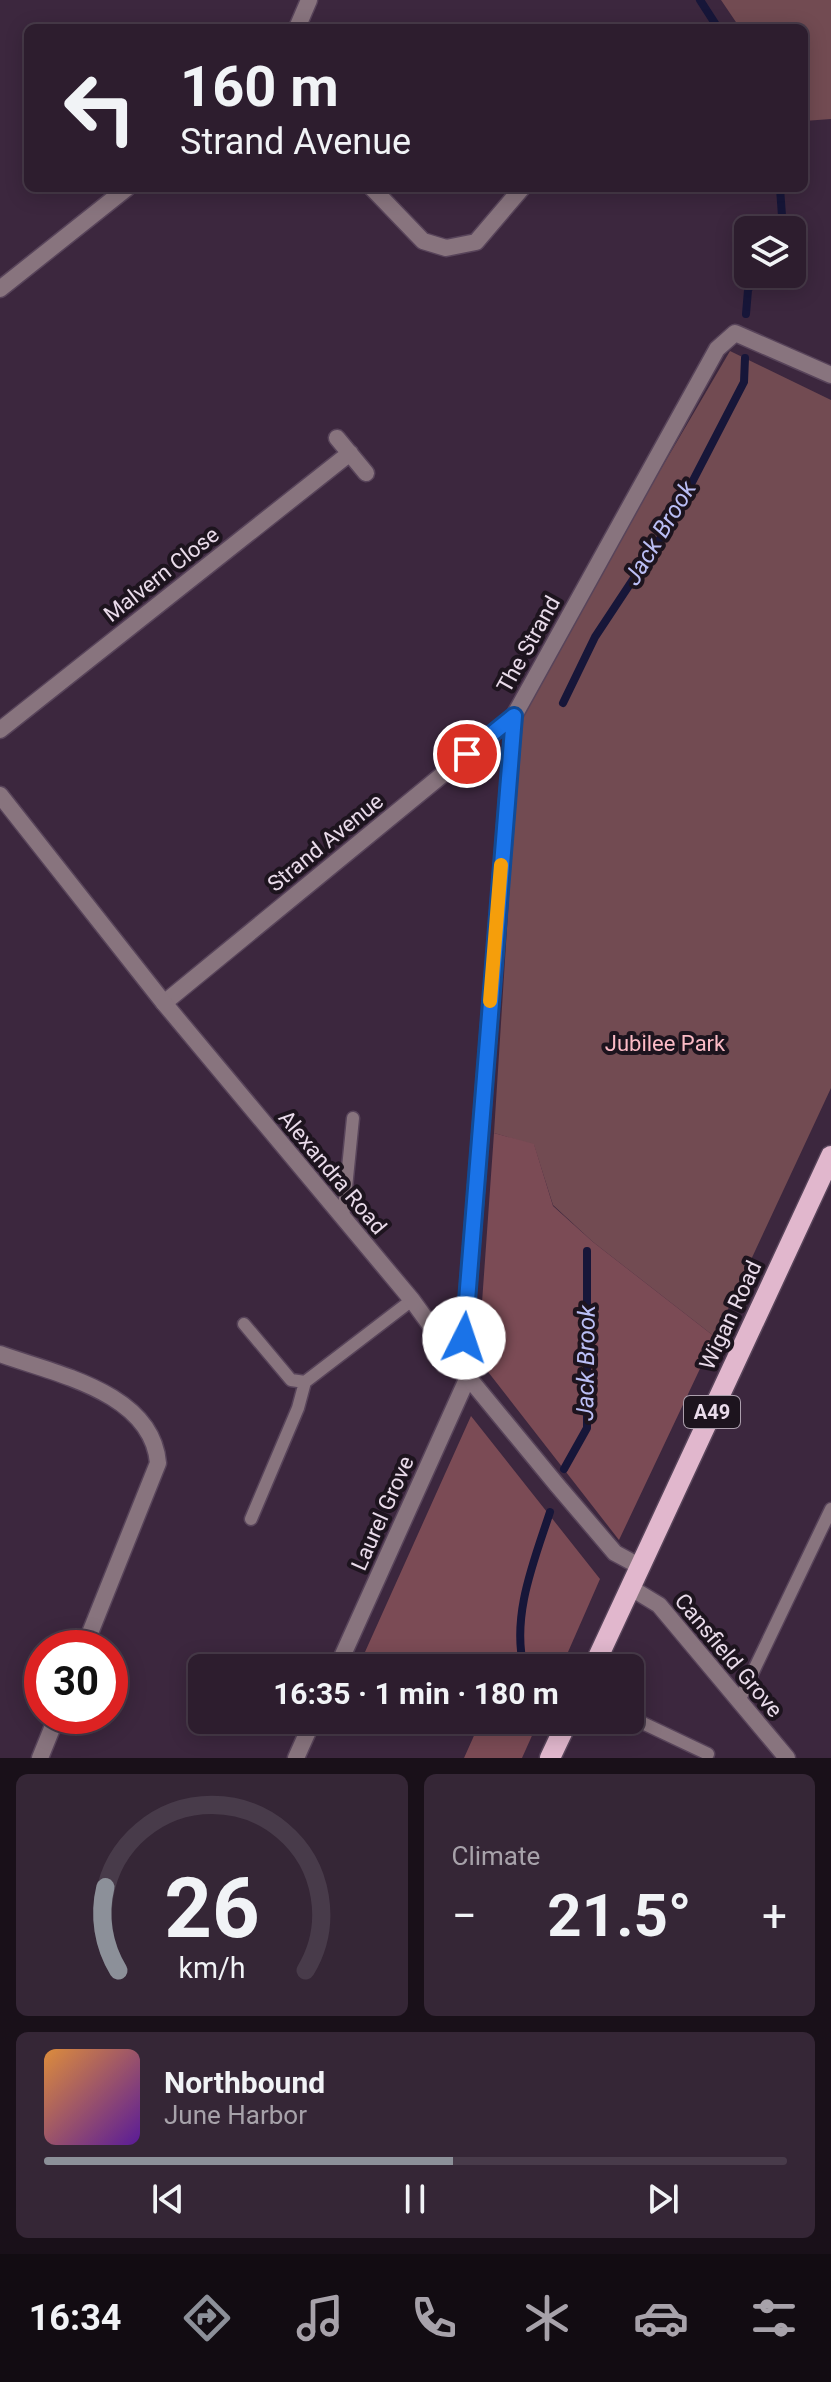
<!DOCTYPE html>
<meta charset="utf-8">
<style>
body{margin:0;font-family:Roboto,sans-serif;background:#352636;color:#f1f3f6;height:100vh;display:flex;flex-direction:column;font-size:30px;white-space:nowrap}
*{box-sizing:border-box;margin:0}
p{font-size:26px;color:#a7a2aa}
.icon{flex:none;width:44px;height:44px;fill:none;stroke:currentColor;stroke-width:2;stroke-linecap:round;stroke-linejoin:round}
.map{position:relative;height:1758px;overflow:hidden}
.panel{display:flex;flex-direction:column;gap:16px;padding:16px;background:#191019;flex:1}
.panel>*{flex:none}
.hud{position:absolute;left:24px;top:24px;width:784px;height:168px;border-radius:12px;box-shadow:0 4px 20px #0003,0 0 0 2px #483b4a;background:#2d1d2e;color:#f1f3f6;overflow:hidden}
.buttons{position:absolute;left:734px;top:216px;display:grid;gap:16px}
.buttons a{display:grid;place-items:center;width:72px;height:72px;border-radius:12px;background:#2d1d2e;box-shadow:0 4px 20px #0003,0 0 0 2px #483b4a;font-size:40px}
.speed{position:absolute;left:24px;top:1630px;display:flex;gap:16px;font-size:40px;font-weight:700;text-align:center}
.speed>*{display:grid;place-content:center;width:104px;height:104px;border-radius:50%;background:#2d1d2e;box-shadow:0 4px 20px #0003,0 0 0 2px #483b4a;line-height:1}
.speed .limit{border:12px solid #d22;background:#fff;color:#111}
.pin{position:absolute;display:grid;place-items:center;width:68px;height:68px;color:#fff;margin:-34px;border:4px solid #fff;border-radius:50%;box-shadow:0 2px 8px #0007}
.me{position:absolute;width:88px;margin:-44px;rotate:4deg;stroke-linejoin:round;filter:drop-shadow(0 0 6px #0008)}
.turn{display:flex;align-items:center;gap:28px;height:168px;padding:0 24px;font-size:36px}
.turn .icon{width:104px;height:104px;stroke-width:2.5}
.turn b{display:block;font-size:56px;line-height:68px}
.big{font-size:60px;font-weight:700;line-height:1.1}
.panel .card{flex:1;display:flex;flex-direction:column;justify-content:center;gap:12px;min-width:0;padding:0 28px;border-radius:12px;background:#352636}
.panel .dial{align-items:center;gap:0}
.dial svg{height:208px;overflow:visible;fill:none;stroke:#483b4a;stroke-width:7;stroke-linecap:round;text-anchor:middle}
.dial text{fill:#f1f3f6;stroke:none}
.song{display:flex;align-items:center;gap:24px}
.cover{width:96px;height:96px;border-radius:12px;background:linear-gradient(135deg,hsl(30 70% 55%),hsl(270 70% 35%))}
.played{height:8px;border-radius:4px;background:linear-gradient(90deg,#8c9099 55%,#483b4a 55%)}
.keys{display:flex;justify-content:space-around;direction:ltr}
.heat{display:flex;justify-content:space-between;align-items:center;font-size:44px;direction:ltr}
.panel .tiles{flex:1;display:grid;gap:16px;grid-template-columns:1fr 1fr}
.card:last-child{grid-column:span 2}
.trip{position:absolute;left:188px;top:1654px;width:456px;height:80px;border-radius:12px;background:#2d1d2e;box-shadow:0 4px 20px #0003,0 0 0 2px #483b4a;font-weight:700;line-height:80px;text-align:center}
.tabs{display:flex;height:128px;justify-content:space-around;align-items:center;background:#120c12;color:#a7a2aa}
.tabs .icon{width:56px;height:56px}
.tabs .current{color:#8c9099}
.tabs b{font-size:36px;color:#f1f3f6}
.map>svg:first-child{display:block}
.green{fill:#724b52}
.forest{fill:#7b4b55}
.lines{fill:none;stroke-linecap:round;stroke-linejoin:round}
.stream{stroke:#171639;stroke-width:8}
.service-casing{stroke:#58445a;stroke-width:15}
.minor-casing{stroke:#58445a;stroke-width:19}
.tertiary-casing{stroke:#58445a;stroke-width:19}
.primary-casing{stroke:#58445a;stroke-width:23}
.service{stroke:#88747e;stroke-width:12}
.minor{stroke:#88747e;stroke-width:16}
.tertiary{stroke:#88747e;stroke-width:16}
.primary{stroke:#e1b7cd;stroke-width:20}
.route-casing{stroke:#114b97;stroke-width:20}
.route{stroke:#1a73e8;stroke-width:14}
.slow{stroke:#f59e0b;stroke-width:14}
.labels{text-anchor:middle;stroke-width:8;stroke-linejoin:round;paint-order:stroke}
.shield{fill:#1d141e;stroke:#ac9fad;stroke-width:2}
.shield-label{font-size:20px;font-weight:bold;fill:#e9dbea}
.street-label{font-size:22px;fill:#e9dbea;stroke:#1d141e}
.park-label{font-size:22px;fill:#fcbbc6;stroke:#1d141e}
.water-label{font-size:24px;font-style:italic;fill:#babef5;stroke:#1d141e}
</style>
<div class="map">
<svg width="831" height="1758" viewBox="0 0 831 1758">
<rect width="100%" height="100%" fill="#3c273e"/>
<path class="green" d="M721,0h110v119l-27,2v-93h-64z
M730,351l101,49v688l-116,249 -122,-95 -40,-37 -19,-60 -40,-12 27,-425z"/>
<path class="forest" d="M494,1133l40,11 19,62 40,36 122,95 -96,203 -141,-181z
M471,1416l129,163 -39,89h-164l-32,-16z
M481,1720h58l-17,38h-58z"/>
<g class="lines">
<path class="stream" d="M700,0l18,28
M780,188l3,42
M746,314l2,-24 10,-16
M563,703l32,-66 78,-118 71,-137 1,-24
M564,1469l23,-41v-177
M524,1668c-13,-52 10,-107 26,-156"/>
<defs>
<path id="service" d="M343,1218l10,-100
M244,1324l47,56 14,2 107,-82
M251,1519l47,-111 7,-26
M739,1701l92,-192
M630,1717l78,37"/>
<path id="minor" d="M297,28l12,-28
M372,188l51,53 23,7 30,-6 46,-54
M0,289l127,-101
M337,438l29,35
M0,730l350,-277
M164,1003l350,-287
M0,1354c55,20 152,38 158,109l-74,185
M337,1668l131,-291 -4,-39 50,-622 203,-367 18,-16 96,42
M40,1758l17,-42
M296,1758l17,-38"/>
<path id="tertiary" d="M0,795l164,208 248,297 56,77 89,108 58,68 26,14
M631,1588l28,17 128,153"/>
<path id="primary" d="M593,1668l238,-512
M550,1758l18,-38"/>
</defs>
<use href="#service" class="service-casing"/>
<use href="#minor" class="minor-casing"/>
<use href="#tertiary" class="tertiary-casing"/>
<use href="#primary" class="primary-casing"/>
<use href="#service" class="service"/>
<use href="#minor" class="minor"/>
<use href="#tertiary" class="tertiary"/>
<use href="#primary" class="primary"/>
</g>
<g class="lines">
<defs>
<path id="route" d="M464,1338l50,-622 -47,38"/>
</defs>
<use href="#route" class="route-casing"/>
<use href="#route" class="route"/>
<path class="slow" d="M490,1001l11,-136"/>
</g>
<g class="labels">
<rect class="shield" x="684" y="1396" width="56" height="32" rx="6"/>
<g class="shield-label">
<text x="712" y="1419">A49</text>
</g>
<g class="street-label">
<text transform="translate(161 574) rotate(-38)" y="8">Malvern Close</text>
<text transform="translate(528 644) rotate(-61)" y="8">The Strand</text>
<text transform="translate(325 842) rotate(-39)" y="8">Strand Avenue</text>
<text transform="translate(333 1172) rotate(50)" y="8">Alexandra Road</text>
<text transform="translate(730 1315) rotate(-65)" y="8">Wigan Road</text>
<text transform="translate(382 1513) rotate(-66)" y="8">Laurel Grove</text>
<text transform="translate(729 1655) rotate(50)" y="8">Cansfield Grove</text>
</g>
<g class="park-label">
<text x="665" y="1051">Jubilee Park</text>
</g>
<g class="water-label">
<text transform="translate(660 533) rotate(-59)" y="8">Jack Brook</text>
<text transform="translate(586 1363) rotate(-89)" y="8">Jack Brook</text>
</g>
</g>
</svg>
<div class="buttons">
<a><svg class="icon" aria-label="layers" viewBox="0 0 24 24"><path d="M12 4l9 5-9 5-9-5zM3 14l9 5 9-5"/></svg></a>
</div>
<div class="speed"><div class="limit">30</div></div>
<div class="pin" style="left:467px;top:754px;background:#d93025"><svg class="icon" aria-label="arrive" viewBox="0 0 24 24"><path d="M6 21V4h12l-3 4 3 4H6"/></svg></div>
<svg class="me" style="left:464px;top:1338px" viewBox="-20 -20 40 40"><circle r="19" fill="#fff"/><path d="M0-13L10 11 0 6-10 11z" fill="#1a73e8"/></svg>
<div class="trip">16:35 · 1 min · 180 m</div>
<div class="hud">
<div class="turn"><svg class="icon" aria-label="left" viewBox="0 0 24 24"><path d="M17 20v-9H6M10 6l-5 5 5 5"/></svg><div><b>160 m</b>Strand Avenue</div></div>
</div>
</div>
<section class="panel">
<div class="tiles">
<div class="card dial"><svg viewBox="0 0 100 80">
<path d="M14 69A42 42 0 1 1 86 69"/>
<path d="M14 69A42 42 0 0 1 9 37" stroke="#8c9099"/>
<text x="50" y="56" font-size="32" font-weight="700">26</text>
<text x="50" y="72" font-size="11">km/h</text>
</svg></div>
<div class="card"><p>Climate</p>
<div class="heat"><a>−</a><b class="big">21.5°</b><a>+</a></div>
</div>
<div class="card">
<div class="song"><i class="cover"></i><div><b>Northbound</b><p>June Harbor</p></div></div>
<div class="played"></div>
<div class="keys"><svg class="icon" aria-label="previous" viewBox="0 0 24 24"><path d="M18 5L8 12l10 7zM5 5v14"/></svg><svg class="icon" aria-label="pause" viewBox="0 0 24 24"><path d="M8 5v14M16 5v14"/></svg><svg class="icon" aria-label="next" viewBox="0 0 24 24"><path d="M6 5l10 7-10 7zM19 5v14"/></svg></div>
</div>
</div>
</section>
<nav class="tabs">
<b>16:34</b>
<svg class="icon current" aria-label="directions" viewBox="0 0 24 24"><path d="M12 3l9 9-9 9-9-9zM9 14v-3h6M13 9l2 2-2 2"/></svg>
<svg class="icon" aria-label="music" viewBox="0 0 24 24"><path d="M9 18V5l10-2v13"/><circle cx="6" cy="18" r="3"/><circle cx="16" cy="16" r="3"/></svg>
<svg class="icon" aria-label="phone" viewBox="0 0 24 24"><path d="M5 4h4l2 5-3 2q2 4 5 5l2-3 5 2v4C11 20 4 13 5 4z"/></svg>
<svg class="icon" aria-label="climate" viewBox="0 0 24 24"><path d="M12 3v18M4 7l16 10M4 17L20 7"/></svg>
<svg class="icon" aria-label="car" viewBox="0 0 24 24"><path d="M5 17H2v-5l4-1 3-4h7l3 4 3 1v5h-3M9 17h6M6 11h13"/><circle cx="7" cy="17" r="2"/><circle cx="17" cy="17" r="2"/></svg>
<svg class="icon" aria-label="filters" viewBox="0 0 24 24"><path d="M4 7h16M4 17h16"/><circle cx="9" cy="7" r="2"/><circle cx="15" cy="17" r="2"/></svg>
</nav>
